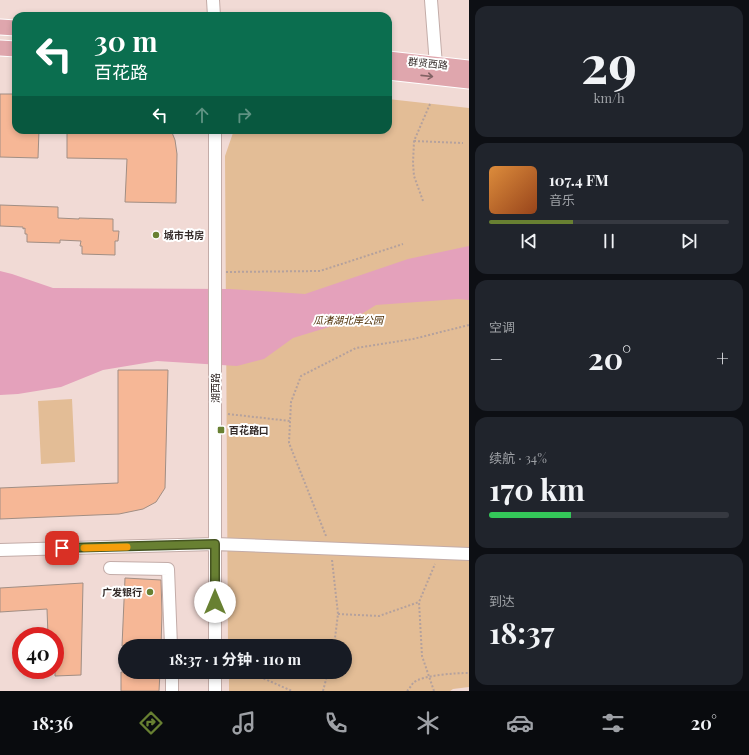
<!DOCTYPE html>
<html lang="zh">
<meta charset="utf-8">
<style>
body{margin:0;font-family:"Playfair Display","Noto Sans SC",serif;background:#20242c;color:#f1f3f6;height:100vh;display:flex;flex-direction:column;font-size:15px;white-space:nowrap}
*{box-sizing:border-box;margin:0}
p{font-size:13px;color:#9ea1a6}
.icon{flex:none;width:22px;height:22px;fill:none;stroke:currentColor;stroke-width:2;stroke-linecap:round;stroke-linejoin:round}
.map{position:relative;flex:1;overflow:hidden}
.drawer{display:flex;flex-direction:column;gap:6px;padding:6px;background:#0d0f14;width:280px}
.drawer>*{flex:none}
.hud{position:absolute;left:12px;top:12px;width:380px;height:122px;border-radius:12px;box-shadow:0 2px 6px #0003;background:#0b6e4f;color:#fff;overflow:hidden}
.speed{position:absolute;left:12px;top:627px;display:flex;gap:8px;font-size:20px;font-weight:700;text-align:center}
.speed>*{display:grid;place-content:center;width:52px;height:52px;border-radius:50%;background:#171b24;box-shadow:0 2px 6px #0003;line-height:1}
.speed .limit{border:6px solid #d22;background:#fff;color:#111}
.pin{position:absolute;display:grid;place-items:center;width:34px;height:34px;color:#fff;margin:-17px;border-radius:8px;box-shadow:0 2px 6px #0006}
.me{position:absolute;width:44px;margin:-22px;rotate:0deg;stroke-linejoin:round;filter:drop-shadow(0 0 3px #0008)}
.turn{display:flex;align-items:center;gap:14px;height:84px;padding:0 16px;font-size:18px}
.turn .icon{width:52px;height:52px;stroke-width:2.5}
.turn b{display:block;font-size:28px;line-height:34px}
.lanes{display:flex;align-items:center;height:38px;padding:0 16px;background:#0003;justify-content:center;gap:20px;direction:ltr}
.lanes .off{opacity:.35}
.big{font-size:30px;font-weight:700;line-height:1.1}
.drawer .widget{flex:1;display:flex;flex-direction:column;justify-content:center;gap:6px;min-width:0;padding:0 14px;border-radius:12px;background:#20242c}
.drawer .dial{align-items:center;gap:0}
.dial b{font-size:52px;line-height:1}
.song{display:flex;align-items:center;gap:12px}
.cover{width:48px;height:48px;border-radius:6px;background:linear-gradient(135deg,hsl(30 70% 55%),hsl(20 70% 35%))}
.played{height:4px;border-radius:2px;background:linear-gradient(90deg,#688032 35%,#363941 35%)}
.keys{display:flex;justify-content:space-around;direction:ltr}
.heat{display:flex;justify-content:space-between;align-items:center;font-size:22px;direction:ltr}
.charge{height:6px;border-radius:3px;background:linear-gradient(90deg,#34c759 34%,#363941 0)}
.trip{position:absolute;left:118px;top:639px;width:234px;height:40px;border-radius:20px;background:#171b24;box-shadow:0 2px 6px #0003;font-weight:700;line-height:40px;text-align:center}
.dock{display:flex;height:64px;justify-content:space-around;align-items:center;background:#090b0e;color:#9ea1a6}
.dock .icon{width:28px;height:28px}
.dock .current{color:#688032}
.dock b{font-size:18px;color:#f1f3f6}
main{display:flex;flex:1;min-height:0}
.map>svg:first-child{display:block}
.green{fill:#e3bd96}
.water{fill:#e4a1bb}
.building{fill:#f6b796;stroke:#a18e84}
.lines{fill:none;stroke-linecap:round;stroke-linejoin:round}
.minor-casing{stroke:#c3aca8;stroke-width:14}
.major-casing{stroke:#fff;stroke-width:17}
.path{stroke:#b4a19d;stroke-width:2;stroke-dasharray:2 2;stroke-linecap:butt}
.minor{stroke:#fff;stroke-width:12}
.major{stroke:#dfa6ad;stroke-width:15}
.oneway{stroke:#816264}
.route-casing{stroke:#445320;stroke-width:10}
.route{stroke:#688032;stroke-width:7}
.slow{stroke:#f59e0b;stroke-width:7}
.poi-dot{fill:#688032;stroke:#fff;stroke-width:1.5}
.labels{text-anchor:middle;stroke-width:4;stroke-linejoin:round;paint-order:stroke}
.street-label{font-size:10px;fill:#342b29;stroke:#fff}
.poi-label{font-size:10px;font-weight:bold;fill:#342b29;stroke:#fff;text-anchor:start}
.park-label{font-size:10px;font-style:italic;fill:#4d2e04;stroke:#fff}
</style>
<main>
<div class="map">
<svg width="469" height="691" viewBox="0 0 469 691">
<rect width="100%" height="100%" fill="#f1dad5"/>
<path class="green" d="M388,99l81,9v579l-16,2 -3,2h-221v-19h116v-26h-117l-3,-490 9,-26h154z
M72,399l3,63 -34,2 -3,-63z"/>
<path class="water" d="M469,246v54l-11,-1 -82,6 -24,15 -59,18 -29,21 -27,7 -80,-5 -54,9 -42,17 -43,7 -18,1v-124l12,3 41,14 177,1 75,5 103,-35z"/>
<path class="building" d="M0,94h16v36h23l-1,28 -38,-1z
M67,130h104l4,10 2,14 -1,49 -51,-1 2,-43 -60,-1z
M0,205l58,2v11l21,1v-1l34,1v12h6l-1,10h-3v14l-33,-1v-8h-2l1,-5 -21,-1v3l-33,-1v-8h-2v-6l-2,1v-2l-23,-1z
M118,370h50l-3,118 -9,14 -13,7 -24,5 -119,5v-31l118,-5z
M125,578l36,2 1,33 -1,33h-39z
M83,583l-2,92 -26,1v-40h-7l-1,-27 -47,3v-24z
M121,672h39l-1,19h-38z"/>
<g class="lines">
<defs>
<path id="minor" d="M213,0l1,16
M431,0l5,65
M215,130v516
M0,550l215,-6 254,10
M110,568l58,1 3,77
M172,672v19
M215,672v19"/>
<path id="major" d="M0,27l16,1
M0,48l16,1
M388,59l81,9
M388,72l81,9"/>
</defs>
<use href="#minor" class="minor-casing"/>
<use href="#major" class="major-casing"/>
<path class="path" d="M414,141l49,2
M423,201l-9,-25 -1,-13 1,-22 16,-37
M226,272l94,-1 83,-27
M228,414l62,7
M326,536l-37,-93 2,-41 10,-26 55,-28 57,-9 56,-14
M332,560l6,54 -4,32
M338,614l41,2 40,-14
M249,672l43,19
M226,674l10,-2
M323,691l5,-19
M407,691c2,-2 4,-5 6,-8 9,-8 43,-10 56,-10
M434,691l-12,-35 -3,-54 16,-38"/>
<use href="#minor" class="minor"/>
<use href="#major" class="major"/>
</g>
<defs><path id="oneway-shaft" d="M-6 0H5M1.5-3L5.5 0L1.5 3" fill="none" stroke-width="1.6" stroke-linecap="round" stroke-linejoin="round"/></defs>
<use class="oneway" href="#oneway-shaft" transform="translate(427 76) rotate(6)"/>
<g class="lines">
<defs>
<path id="route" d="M62,548l153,-4v58"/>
</defs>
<use href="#route" class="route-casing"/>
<use href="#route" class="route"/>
<path class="slow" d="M84,548l43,-1"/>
</g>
<g class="poi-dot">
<circle cx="156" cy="235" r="4"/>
<rect x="217" y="426" width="8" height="8" rx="2"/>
<circle cx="150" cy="592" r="4"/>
</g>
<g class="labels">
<g class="street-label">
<text transform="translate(428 63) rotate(6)" y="4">群贤西路</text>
<text transform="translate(215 388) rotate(-90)" y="4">湖西路</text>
</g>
<g class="poi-label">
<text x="164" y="239">城市书房</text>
<text x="229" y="434">百花路口</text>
<text x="142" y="596" text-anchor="end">广发银行</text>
</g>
<g class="park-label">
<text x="348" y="324">瓜渚湖北岸公园</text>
</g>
</g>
</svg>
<div class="speed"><div class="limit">40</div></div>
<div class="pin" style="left:62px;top:548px;background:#d93025"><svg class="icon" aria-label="arrive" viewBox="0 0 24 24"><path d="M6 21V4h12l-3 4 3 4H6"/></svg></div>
<svg class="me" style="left:215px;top:602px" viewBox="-20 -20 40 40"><circle r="19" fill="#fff"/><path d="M0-13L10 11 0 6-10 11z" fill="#688032"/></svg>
<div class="trip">18:37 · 1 分钟 · 110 m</div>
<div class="hud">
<div class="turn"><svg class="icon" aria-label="left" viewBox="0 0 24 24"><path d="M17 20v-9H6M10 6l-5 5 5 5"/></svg><div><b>30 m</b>百花路</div></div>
<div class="lanes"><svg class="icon" aria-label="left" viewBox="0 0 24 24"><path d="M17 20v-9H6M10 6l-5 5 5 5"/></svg><svg class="icon off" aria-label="ahead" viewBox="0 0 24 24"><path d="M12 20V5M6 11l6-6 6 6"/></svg><svg class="icon off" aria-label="right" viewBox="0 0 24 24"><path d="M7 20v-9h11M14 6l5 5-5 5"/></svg></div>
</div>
</div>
<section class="drawer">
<div class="widget dial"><b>29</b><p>km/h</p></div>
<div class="widget">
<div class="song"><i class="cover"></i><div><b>107.4 FM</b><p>音乐</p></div></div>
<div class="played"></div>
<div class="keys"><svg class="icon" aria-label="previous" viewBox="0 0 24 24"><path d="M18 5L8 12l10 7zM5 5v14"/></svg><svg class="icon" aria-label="pause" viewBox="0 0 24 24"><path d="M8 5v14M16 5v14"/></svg><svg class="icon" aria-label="next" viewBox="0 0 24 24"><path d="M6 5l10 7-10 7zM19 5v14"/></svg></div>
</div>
<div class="widget"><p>空调</p>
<div class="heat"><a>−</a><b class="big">20°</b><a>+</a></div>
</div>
<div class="widget"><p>续航 · 34%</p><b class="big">170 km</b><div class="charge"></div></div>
<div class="widget"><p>到达</p><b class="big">18:37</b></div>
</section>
</main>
<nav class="dock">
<b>18:36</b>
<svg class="icon current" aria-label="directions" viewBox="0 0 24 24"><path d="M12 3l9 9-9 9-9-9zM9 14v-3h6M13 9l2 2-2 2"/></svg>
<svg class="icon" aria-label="music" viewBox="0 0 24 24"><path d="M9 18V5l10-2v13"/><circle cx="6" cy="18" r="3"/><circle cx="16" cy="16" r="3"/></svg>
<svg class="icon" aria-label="phone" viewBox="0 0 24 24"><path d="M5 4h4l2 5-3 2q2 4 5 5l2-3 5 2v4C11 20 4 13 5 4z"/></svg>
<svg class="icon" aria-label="climate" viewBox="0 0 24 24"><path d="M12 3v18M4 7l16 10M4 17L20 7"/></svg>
<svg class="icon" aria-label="car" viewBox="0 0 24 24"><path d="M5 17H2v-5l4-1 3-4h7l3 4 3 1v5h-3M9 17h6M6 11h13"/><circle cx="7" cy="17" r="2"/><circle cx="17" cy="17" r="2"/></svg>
<svg class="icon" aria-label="filters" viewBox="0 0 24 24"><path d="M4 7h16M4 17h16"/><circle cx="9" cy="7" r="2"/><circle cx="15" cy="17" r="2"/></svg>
<b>20°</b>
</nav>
